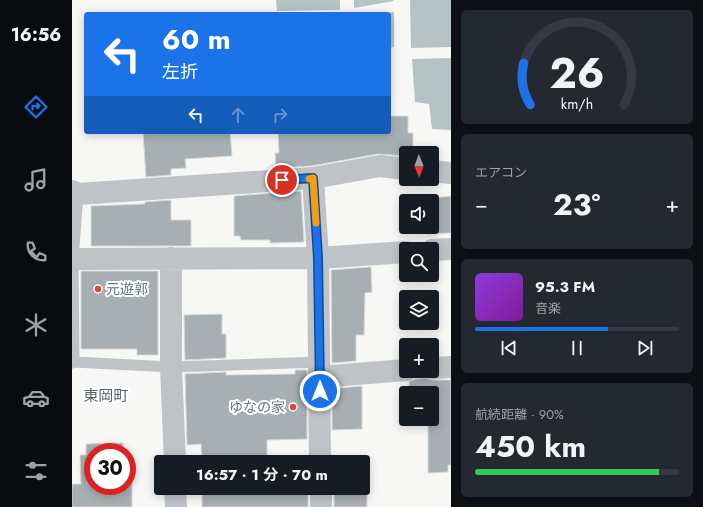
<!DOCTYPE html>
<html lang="ja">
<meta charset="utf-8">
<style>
body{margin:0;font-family:Jost,"Noto Sans JP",sans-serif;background:#242831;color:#f1f3f6;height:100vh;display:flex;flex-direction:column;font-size:15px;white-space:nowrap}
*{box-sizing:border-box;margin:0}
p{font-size:13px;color:#9ea1a6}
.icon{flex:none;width:22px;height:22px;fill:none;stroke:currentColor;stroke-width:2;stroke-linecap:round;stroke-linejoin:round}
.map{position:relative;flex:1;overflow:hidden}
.side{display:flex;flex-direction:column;gap:10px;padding:10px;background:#0d0f14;width:252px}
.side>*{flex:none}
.banner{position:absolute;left:12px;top:12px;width:307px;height:122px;border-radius:4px;box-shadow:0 2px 10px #0003;background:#1a73e8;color:#fff;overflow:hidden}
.needle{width:26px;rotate:179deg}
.controls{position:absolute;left:327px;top:146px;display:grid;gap:8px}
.controls a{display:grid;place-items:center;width:40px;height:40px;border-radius:4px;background:#171b24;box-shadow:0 2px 10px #0003;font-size:20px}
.speed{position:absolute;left:12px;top:443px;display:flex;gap:8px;font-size:20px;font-weight:700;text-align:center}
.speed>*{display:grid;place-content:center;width:52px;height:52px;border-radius:50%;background:#171b24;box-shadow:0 2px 10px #0003;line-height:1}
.speed .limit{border:6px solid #d22;background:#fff;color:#111}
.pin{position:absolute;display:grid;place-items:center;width:34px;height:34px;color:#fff;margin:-17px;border:2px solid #fff;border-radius:50%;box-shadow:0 1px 4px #0007}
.me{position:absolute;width:44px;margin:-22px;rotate:0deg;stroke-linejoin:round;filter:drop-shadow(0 0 3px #0008)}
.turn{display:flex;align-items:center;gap:14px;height:84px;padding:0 12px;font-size:18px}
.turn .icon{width:52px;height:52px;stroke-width:2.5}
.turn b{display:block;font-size:28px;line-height:34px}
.lanes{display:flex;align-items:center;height:38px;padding:0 12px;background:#0003;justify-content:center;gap:20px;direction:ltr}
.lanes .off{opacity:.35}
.big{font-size:30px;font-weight:700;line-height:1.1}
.side .widget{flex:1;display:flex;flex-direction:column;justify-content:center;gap:6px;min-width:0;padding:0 14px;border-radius:6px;background:#242831}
.side .dial{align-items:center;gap:0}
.dial svg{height:104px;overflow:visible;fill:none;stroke:#363941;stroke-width:7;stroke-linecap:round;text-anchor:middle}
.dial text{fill:#f1f3f6;stroke:none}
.song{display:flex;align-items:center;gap:12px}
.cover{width:48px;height:48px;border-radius:6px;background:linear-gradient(135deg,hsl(270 70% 55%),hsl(290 70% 35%))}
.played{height:4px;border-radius:2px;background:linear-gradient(90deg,#1a73e8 65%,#363941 65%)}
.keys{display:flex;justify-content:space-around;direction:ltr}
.heat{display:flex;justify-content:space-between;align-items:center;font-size:22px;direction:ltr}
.charge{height:6px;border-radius:3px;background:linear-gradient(90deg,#34c759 90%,#363941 0)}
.trip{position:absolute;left:82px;top:455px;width:216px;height:40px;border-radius:4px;background:#171b24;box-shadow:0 2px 10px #0003;font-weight:700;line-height:40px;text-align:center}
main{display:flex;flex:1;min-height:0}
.tab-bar{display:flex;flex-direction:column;width:72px;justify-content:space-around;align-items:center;background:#090b0e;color:#9ea1a6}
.tab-bar .icon{width:28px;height:28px}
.tab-bar .on{color:#1a73e8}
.tab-bar b{font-size:18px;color:#f1f3f6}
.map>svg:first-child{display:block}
.water{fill:#b6c3c5}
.building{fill:#a7afb3;stroke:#d9d9d7}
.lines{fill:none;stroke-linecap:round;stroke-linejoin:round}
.service{stroke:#bfc3c6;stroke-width:11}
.minor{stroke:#bfc3c6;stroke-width:22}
.route-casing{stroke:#114b97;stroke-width:10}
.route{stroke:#1a73e8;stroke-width:7}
.slow{stroke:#f59e0b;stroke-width:7}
.poi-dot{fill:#d34c39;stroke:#fff;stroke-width:1.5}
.labels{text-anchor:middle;stroke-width:4;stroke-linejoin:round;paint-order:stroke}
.poi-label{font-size:14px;fill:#65757d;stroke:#fff;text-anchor:start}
.neighbourhood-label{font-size:15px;fill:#566369;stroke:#fff}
</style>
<main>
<nav class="tab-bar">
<b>16:56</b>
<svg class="icon on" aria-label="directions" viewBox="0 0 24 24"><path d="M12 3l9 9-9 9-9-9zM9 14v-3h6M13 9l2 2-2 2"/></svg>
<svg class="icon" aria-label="music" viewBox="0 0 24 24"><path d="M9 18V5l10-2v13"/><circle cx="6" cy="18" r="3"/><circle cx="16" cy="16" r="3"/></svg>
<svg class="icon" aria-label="phone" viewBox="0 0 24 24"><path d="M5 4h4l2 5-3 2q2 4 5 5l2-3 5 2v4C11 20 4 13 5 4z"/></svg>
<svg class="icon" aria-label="climate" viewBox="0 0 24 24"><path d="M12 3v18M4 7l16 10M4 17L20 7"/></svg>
<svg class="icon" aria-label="car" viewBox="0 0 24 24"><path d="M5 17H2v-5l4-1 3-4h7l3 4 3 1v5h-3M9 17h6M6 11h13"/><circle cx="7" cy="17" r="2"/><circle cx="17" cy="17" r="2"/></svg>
<svg class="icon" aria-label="filters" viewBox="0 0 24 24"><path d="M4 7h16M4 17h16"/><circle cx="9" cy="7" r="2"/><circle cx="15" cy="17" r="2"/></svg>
</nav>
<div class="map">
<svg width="379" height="507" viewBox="0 0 379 507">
<rect width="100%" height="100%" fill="#f7f7f5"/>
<path class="water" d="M204,0h64v10l-63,1z
M282,0h39l1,1 -40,7z
M338,0h41v47l-40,1z
M322,12v35l-5,1v-34h-9z
M379,58v72l-19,-1 -3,-25 -14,-2 -3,-43z"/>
<path class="building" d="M317,116h19v17h5v20h-7v3l-28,-2 -67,12 -35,2 -1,-15h4l-1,-21h111z
M71,132h87l2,24 -47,3 1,9 -15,1v6l-25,2z
M229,191l3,51 -34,1v-3h-29l-1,-4h-6v-40z
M379,196v37l-25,1v-7h6v-26h-7v-2z
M99,200v20h20v26h-100v-40l54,-2v-2z
M299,267l1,25 -7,1 -1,42h-8v26l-24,2 -1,-93z
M9,271h77v84h-21v-6h-56z
M150,314v20h4v24l-41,2 -1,-45z
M223,370h12v69l-40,1v22h-65l-1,-18 -14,1 -2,-71 41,-2v3l69,-1z
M353,378l8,2h18v85h-3v7l-20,1v-54h-19h23v-26h-23v-11l6,-3z
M290,386v43l-30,1v-41z
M51,443v9h-30v34h34v-15h5v36h-60v-23h9l-1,-29h6v-11z
M130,488h106v19h-106z
M262,488h33v19h-33z"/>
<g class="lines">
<path class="service" d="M2,362l97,5 149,-5
M0,363l2,-1 -1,-103 5,-65"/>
<path class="minor" d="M360,171l19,2
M241,178l5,80 2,204
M0,191l6,3 235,-16 67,-12 26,3
M360,250l19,-1
M99,258v109l4,95
M1,259l245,-1 88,-6
M360,368l19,-1
M247,377l87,-7
M103,488l1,19
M249,488v19"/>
</g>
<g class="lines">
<defs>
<path id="route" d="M210,180l31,-2 5,80 2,133"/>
</defs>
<use href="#route" class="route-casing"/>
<use href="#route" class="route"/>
<path class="slow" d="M237,179l4,-1 3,45"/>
</g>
<g class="poi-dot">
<circle cx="26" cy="289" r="4"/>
<circle cx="221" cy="407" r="4"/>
</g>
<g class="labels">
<g class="poi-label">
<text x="34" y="294">元遊郭</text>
<text x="213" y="412" text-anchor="end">ゆなの家</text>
</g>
<g class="neighbourhood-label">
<text x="34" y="401">東岡町</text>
</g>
</g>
</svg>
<div class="controls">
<a><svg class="needle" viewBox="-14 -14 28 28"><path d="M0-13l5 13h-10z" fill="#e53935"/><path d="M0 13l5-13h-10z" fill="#9ea1a6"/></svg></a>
<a><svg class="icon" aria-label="sound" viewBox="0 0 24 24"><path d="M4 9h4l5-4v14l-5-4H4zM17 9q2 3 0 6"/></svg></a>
<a><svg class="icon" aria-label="search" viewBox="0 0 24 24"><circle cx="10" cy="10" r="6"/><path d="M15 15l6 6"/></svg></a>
<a><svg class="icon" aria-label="layers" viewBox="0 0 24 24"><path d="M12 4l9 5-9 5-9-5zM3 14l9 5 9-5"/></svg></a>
<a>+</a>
<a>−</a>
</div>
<div class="speed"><div class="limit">30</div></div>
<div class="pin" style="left:210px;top:180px;background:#d93025"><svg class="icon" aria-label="arrive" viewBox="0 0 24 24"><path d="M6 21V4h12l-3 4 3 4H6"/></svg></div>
<svg class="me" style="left:248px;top:391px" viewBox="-20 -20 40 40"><circle r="17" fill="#1a73e8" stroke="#fff" stroke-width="3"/><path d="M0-11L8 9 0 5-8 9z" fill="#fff"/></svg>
<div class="trip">16:57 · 1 分 · 70 m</div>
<div class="banner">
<div class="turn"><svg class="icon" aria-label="left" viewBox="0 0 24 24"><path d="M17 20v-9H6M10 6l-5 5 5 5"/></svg><div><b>60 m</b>左折</div></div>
<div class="lanes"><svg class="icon" aria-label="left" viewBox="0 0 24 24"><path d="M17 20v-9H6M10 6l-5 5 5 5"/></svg><svg class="icon off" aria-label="ahead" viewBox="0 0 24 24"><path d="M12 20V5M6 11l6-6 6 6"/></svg><svg class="icon off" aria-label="right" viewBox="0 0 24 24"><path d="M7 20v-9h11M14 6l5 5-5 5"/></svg></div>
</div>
</div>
<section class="side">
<div class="widget dial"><svg viewBox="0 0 100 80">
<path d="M14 69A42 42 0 1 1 86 69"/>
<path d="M14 69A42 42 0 0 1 9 37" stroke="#1a73e8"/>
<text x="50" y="56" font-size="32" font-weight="700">26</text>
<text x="50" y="72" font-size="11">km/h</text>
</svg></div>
<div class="widget"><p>エアコン</p>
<div class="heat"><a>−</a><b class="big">23°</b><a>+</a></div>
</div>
<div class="widget">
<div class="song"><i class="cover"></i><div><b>95.3 FM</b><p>音楽</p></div></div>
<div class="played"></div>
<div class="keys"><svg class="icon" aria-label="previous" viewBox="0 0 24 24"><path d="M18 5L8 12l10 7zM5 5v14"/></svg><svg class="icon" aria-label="pause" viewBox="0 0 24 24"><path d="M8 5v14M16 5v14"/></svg><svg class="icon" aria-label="next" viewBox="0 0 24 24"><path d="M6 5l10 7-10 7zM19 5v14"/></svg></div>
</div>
<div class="widget"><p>航続距離 · 90%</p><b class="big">450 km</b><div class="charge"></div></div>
</section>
</main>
